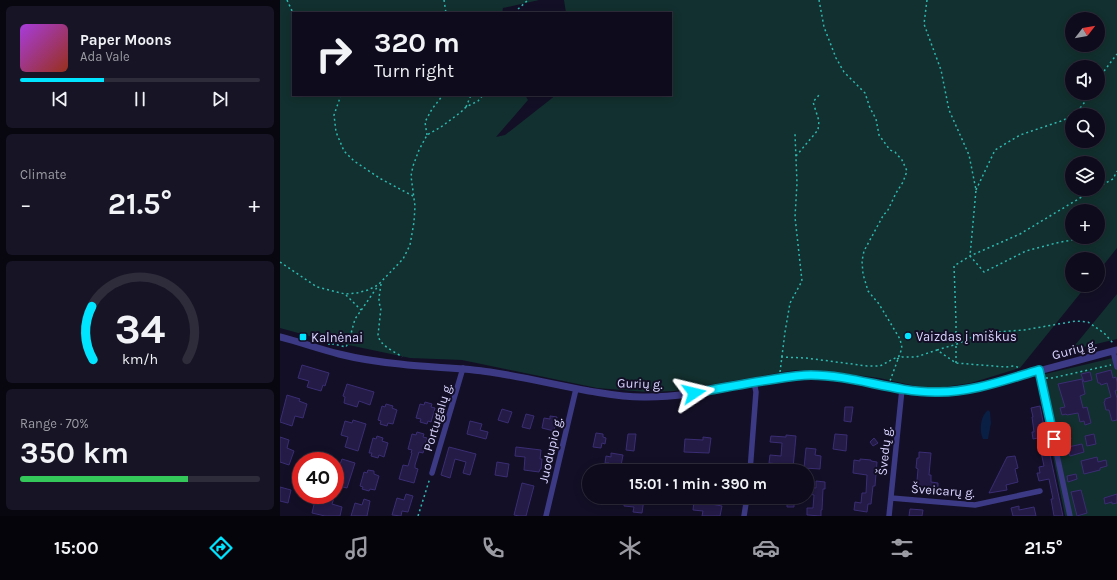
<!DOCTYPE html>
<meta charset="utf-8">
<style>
body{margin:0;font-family:Karla,sans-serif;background:#171425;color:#f1f3f6;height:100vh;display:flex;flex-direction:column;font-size:15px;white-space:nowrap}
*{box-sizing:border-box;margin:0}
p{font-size:13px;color:#9b9ba3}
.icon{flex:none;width:22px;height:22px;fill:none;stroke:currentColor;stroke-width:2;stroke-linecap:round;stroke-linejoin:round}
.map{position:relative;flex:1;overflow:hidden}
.panel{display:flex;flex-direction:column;gap:6px;padding:6px;background:#08060f;width:280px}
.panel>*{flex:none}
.top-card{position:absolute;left:12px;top:12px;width:380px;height:84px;border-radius:0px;box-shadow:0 2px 10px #0003,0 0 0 1px #2e2b3b;background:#0e0b1c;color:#f1f3f6;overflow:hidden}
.needle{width:26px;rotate:59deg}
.tools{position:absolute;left:785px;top:12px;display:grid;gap:8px}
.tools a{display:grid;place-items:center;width:40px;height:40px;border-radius:50%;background:#0e0b1c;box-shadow:0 2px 10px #0003,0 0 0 1px #2e2b3b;font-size:20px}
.speed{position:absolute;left:12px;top:452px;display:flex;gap:8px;font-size:20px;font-weight:700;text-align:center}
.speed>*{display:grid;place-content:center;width:52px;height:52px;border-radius:50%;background:#0e0b1c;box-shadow:0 2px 10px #0003,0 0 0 1px #2e2b3b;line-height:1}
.speed .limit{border:6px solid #d22;background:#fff;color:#111}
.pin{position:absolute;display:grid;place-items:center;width:34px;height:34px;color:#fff;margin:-17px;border-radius:8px;box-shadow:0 2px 6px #0006}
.me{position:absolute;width:44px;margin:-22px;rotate:80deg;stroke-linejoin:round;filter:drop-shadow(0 0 3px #0008)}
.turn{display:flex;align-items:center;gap:14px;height:84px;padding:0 16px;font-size:18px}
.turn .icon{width:52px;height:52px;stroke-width:2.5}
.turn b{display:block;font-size:28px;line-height:34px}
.big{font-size:30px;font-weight:700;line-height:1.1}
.panel .card{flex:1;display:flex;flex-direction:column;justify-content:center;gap:6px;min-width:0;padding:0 14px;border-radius:6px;background:#171425}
.panel .dial{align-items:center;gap:0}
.dial svg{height:104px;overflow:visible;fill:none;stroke:#2e2b3b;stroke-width:7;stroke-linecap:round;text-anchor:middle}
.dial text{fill:#f1f3f6;stroke:none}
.song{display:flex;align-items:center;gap:12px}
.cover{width:48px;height:48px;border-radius:6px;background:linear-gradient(135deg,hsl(280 70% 55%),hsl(10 70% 35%))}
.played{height:4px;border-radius:2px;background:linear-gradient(90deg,#00e5ff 35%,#2e2b3b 35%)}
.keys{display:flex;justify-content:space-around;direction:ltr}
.heat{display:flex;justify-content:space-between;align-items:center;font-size:22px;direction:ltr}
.charge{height:6px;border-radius:3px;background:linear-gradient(90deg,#34c759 70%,#2e2b3b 0)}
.trip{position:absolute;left:302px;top:464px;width:232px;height:40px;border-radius:20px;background:#0e0b1c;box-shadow:0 2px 10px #0003,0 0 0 1px #2e2b3b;font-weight:700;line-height:40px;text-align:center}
.menu{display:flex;height:64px;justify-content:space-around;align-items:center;background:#06040b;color:#9b9ba3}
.menu .icon{width:28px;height:28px}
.menu .current{color:#00e5ff}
.menu b{font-size:18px;color:#f1f3f6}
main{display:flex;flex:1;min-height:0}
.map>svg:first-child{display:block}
.green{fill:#12302f;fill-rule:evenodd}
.water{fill:#0a1f44}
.building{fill:#241b47;stroke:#3b2d73}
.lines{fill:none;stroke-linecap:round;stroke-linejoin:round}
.path{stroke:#2fb8b0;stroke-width:1.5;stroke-dasharray:2 3;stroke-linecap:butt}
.minor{stroke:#3d3a85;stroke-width:5.5}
.tertiary{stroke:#3d3a85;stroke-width:7}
.route-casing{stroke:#0095a6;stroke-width:10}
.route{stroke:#00e5ff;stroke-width:7}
.poi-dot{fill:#00e5ff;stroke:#130f26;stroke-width:1.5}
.labels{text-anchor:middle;stroke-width:4;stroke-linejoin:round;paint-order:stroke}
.poi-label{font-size:13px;fill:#d9d4ff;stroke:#130f26;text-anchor:start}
.street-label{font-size:13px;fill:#d9d4ff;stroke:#130f26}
</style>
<main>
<section class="panel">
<div class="card">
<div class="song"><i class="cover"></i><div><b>Paper Moons</b><p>Ada Vale</p></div></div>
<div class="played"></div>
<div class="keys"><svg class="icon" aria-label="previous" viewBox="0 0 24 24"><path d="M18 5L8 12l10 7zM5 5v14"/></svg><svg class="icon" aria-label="pause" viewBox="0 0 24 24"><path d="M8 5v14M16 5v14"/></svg><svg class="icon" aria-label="next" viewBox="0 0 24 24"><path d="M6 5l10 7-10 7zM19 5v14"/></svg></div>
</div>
<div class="card"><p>Climate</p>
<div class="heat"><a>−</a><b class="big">21.5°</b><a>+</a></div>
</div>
<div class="card dial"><svg viewBox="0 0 100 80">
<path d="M14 69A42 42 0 1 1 86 69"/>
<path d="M14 69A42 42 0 0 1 13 28" stroke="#00e5ff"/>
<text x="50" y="56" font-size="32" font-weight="700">34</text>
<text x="50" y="72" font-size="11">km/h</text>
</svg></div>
<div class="card"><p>Range · 70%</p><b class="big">350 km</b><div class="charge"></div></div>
</section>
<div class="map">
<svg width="837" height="516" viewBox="0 0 837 516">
<rect width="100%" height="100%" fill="#130f26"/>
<path class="green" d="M0,0h259l-36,8 -1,5h-209v82h232l3,5 -32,37 9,-2 51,-40h115v-82h-105l-2,-13h553v248l-19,24v-13h-26v26h15l-67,83 -49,15 -27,4h-24l-41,-9 -61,-8h-23l-121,21 -27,1 -50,-4 -135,-28 -52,-2 -90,-19 -40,-11zM792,19h26v26h-26zM792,67h26v26h-26zM792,115h26v26h-26zM792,163h26v26h-26zM792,211h26v26h-26z
M837,294v45l-46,11z
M837,357v159h-52l-28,-140z"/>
<path class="water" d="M708,410l2,2 1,11 -3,16h-5c-4,-8 -3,-23 5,-29z"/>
<path class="building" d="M22,365l27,8 -4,13 -2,-1 -2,6 -14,-4 2,-6 -11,-3z
M831,370l2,8 3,-1 1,5v8l-2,1 2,7v22l-5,1 -3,-11h-3l-2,-8 1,-1v-2l6,-2 -4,-14 -6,2 -1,-2h-2l-2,-9z
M810,372l2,8 -8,2 -3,-8z
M802,379l3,15 -5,2 3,12 4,-1 4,16 -6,2 -1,-4 -4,1 -2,-9 -11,2 -1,-1 -4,1 -2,-7 5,-1 -7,-23z
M67,384l27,8 -4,13 -11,-4 -2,6 -13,-4 1,-6 -2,-1z
M7,395l13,4 -1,2 8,3 -4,14 -8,-2 -3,10 -12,-4z
M145,402l7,2 -1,3 4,1 -4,14 -3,-1 -1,3 -7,-2 1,-3 -5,-1 4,-14 4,1z
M106,404l7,2 -1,2 5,2 -4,14 -5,-1 -1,3 -7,-2 1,-3 -3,-1 4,-14 3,1z
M760,406l6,30 17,80h-9l-3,-17h2l-4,-20 -10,2 -2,-8h3l-1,-6 5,-1 -6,-28 -5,1 -1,-7h2l-2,-15h1l-2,-9z
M565,407h8l-2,15 -7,-1z
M222,409l10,3 -4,11 -10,-3z
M246,414l8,2 -4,13 -8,-2z
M270,416l7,1 -3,14 -12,-3 2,-10 6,1z
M73,420l13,4 -8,27 -13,-4 3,-10 -7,-2 4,-14 7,2z
M190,421l12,3 -2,6 8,2 -2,7 -19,-5z
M785,427l1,5h3l2,7 -12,2 -2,-12z
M137,432l7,2 -1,3 4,1 -4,15 -4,-1 -4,13v3l3,1 -4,14 -15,-4 4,-14 5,1 4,-13h-1l1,-3 -4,-1 4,-15 4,1z
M316,433l7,1v3l3,1 -1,6 -3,-1 -1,5 -8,-1z
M348,434h8l-2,17 -8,-1z
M555,434l12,1 -1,16 -13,-2z
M814,434l2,10 -9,2 -2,-10z
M506,435l10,1 -3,32h-6l1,-3 -19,-2 1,-8 11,1 1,-13 -12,-1 1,-6 15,1z
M97,436l6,2 -1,3 6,2 -4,14 -5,-2 -1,3 -7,-2 1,-3h-3l4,-15 3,1z
M0,437l9,3 -2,8 7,3 -5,14 -9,-3z
M423,437l8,1 -2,15 -25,-1 1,-13 18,1z
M594,438l4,5 -5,3 -3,-4z
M802,444l2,8 -14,4 -2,-9z
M169,447l27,7 -6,21 -7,-2 3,-11 -11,-3 -5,19 -9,-3z
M236,447l25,3 -1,9h2l-1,10h-1l-1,3 -15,-2 1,-13 -10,-1z
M526,448l10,1 -1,6 6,1 -1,13 -16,-1z
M639,452l12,1 -2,22h2v7l7,1v9l-24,-2 1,-9h2l1,-12 -2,-1 1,-10h2z
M331,453l12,2 -3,16h-8v-1l-4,-1 1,-6h-4l1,-7 5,1z
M735,456l3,12 -3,1 3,13 -12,3 1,5 -18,3 18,-36z
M817,457l1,5 8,-2 1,6 -7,2v2l-16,4 -3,-13z
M62,459l13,4 -8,25 -12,-3v-19l4,1z
M580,459l11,1v1l6,1 -2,24h-2l-2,18h-3l-1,8 -13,-2 1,-8 6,1 1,-10h4l1,-18 -14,-2 1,-13 6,1z
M217,462l12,2 -2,13 -12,-2z
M88,470l6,1v3l5,2 -4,14 -5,-1 -1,2 -7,-2 1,-2 -3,-1 4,-14 3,1z
M796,474l1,5 -9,3 -1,-6z
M536,481l9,1v7h-2l-1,21h-1v6l-14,-1v-7h6l1,-13 -5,-1v-7l7,1z
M242,483l12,3 -8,30h-7l-5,-1z
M0,487l11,3 -3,13 -8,-2z
M801,490l6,23 -10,3 -6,-24z
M126,494l7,2 -5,16 -6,-1 -1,5 -9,-1 5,-17 7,2z
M837,494v9l-5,1v-2l-7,2 -1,-6z
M39,495h5l10,3 -2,6 10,3 -2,9h-15l-13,-3 3,-13h2z
M345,497h17v2h2l-2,14 -9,-1 1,-5 -10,-1z
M84,499l6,2 -3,15h-16l4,-13 7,2z
M414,501l28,5 -2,10h-18l1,-5 -10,-1z
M507,501l7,1v5h-7z
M739,506v4l15,-3 2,9h-23l-2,-8z
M630,509l13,1 -1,6h-13z"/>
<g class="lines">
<path class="path" d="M7,0l6,13
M164,0l2,13
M539,0l5,27 12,31 8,14 21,21 5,15 6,11 3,16 11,15 5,2 7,8 5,11 -4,11 -7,11 -9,19 -3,2 -20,37 -2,10 1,13 5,17 11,13 21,35 2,9 -12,33
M647,0l-3,24 17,46 8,40 20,45 7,35 -6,66 14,16 42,-21 30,-8 21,-4
M235,13l2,-3 11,-10
M818,79l19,-25
M61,95l-7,20 2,17 8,19 10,10 27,18 32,17
M186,107l5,-12
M147,135l-2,-13 7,-13 11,-14
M516,156l22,-26 1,-9 -6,-19 6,-7
M818,187l15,-8 4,-8
M696,190l19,-40 25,-15 44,-15 17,-13 6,-8 2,-6
M0,262l37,25 28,7 12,-1 11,-3 10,-5 25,-26 7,-14 4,-23 1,-16 -4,-30 2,-10 6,-16 8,-15 14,-8 20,-15 5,-5 12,-6 5,-6
M101,284l-2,14v5l2,5 -3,27c2,11 16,16 24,22
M66,295l15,15
M49,345v-2l17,4 3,-6 6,-22 23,-33
M657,350l20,-6 24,-11 43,-3 52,-9 12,1 16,11 9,10
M501,357l25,1 61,8h13l19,-10
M617,359l5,-2h14l21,-7 19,13 50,4 8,-1 7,2
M676,363v-42l-2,-55 16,-10 50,-22 75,-45
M500,372l5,-40 5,-29 12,-22 -7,-64 2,-34 -2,-49
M766,378h6l59,-13
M138,516l12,-38"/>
<path class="minor" d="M833,351l4,16
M759,371l31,145
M470,471l6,-79 -2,-10
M152,473l31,-105
M611,498l84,7 65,-14
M266,516l30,-127
M464,516l3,-19
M609,516l13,-127"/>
<path class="tertiary" d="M0,337c20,5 39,12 59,17 20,5 40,8 61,10 30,4 60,3 90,8 33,5 66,13 99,19 19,3 38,7 58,6 41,0 81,-11 121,-17 15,-2 29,-5 43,-5 42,0 81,16 122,17 19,1 39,-4 57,-8l127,-34"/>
</g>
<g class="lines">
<defs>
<path id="route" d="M414,393c27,-5 54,-10 81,-14 12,-2 24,-4 36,-4 42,0 82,17 124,17 35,1 70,-12 104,-22l15,69"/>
</defs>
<use href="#route" class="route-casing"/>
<use href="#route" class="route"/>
</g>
<g class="poi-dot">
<circle cx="628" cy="336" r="4"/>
<rect x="19" y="333" width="8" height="8" rx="2"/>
</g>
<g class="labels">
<g class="poi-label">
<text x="636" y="341">Vaizdas į miškus</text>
<text x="31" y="342">Kalnėnai</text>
</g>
<g class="street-label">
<text transform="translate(794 349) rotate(-15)" y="5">Gurių g.</text>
<text transform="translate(360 383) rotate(2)" y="5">Gurių g.</text>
<text transform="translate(157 417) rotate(-73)" y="5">Portugalų g.</text>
<text transform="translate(270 450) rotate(-77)" y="5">Juodupio g.</text>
<text transform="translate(604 451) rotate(-84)" y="5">Švedų g.</text>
<text transform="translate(663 490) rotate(4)" y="5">Šveicarų g.</text>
</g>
</g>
</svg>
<div class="tools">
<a><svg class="needle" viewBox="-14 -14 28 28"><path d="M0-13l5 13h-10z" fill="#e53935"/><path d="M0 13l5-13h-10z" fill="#9b9ba3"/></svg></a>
<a><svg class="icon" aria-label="sound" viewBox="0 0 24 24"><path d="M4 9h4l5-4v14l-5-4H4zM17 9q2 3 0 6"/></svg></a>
<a><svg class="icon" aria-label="search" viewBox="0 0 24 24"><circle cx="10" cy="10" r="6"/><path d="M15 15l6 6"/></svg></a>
<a><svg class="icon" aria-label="layers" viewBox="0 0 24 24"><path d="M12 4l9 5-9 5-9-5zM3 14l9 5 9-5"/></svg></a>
<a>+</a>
<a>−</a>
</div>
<div class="speed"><div class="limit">40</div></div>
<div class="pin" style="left:774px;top:439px;background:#d93025"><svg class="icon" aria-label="arrive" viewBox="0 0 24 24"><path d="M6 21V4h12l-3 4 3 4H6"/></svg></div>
<svg class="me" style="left:414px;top:393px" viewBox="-20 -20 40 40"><path d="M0-17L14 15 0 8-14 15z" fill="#00e5ff" stroke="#fff" stroke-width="4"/></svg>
<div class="trip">15:01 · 1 min · 390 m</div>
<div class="top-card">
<div class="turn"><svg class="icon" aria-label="right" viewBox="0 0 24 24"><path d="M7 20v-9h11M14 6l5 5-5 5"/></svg><div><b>320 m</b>Turn right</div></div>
</div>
</div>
</main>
<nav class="menu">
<b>15:00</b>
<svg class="icon current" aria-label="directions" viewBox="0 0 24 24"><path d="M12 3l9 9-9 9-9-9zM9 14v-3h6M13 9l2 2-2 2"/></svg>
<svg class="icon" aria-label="music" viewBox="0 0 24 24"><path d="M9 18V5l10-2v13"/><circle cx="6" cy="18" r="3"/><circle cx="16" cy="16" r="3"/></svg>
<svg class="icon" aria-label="phone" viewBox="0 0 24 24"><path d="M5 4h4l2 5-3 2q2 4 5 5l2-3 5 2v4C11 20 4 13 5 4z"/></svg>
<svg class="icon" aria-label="climate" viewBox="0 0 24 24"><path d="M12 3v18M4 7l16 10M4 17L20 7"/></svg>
<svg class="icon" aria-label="car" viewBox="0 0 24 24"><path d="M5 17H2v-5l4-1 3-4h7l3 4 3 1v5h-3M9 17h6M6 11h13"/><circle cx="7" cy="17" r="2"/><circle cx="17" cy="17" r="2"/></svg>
<svg class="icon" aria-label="filters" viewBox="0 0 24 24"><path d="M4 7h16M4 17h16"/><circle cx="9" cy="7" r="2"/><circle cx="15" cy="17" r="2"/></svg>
<b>21.5°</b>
</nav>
